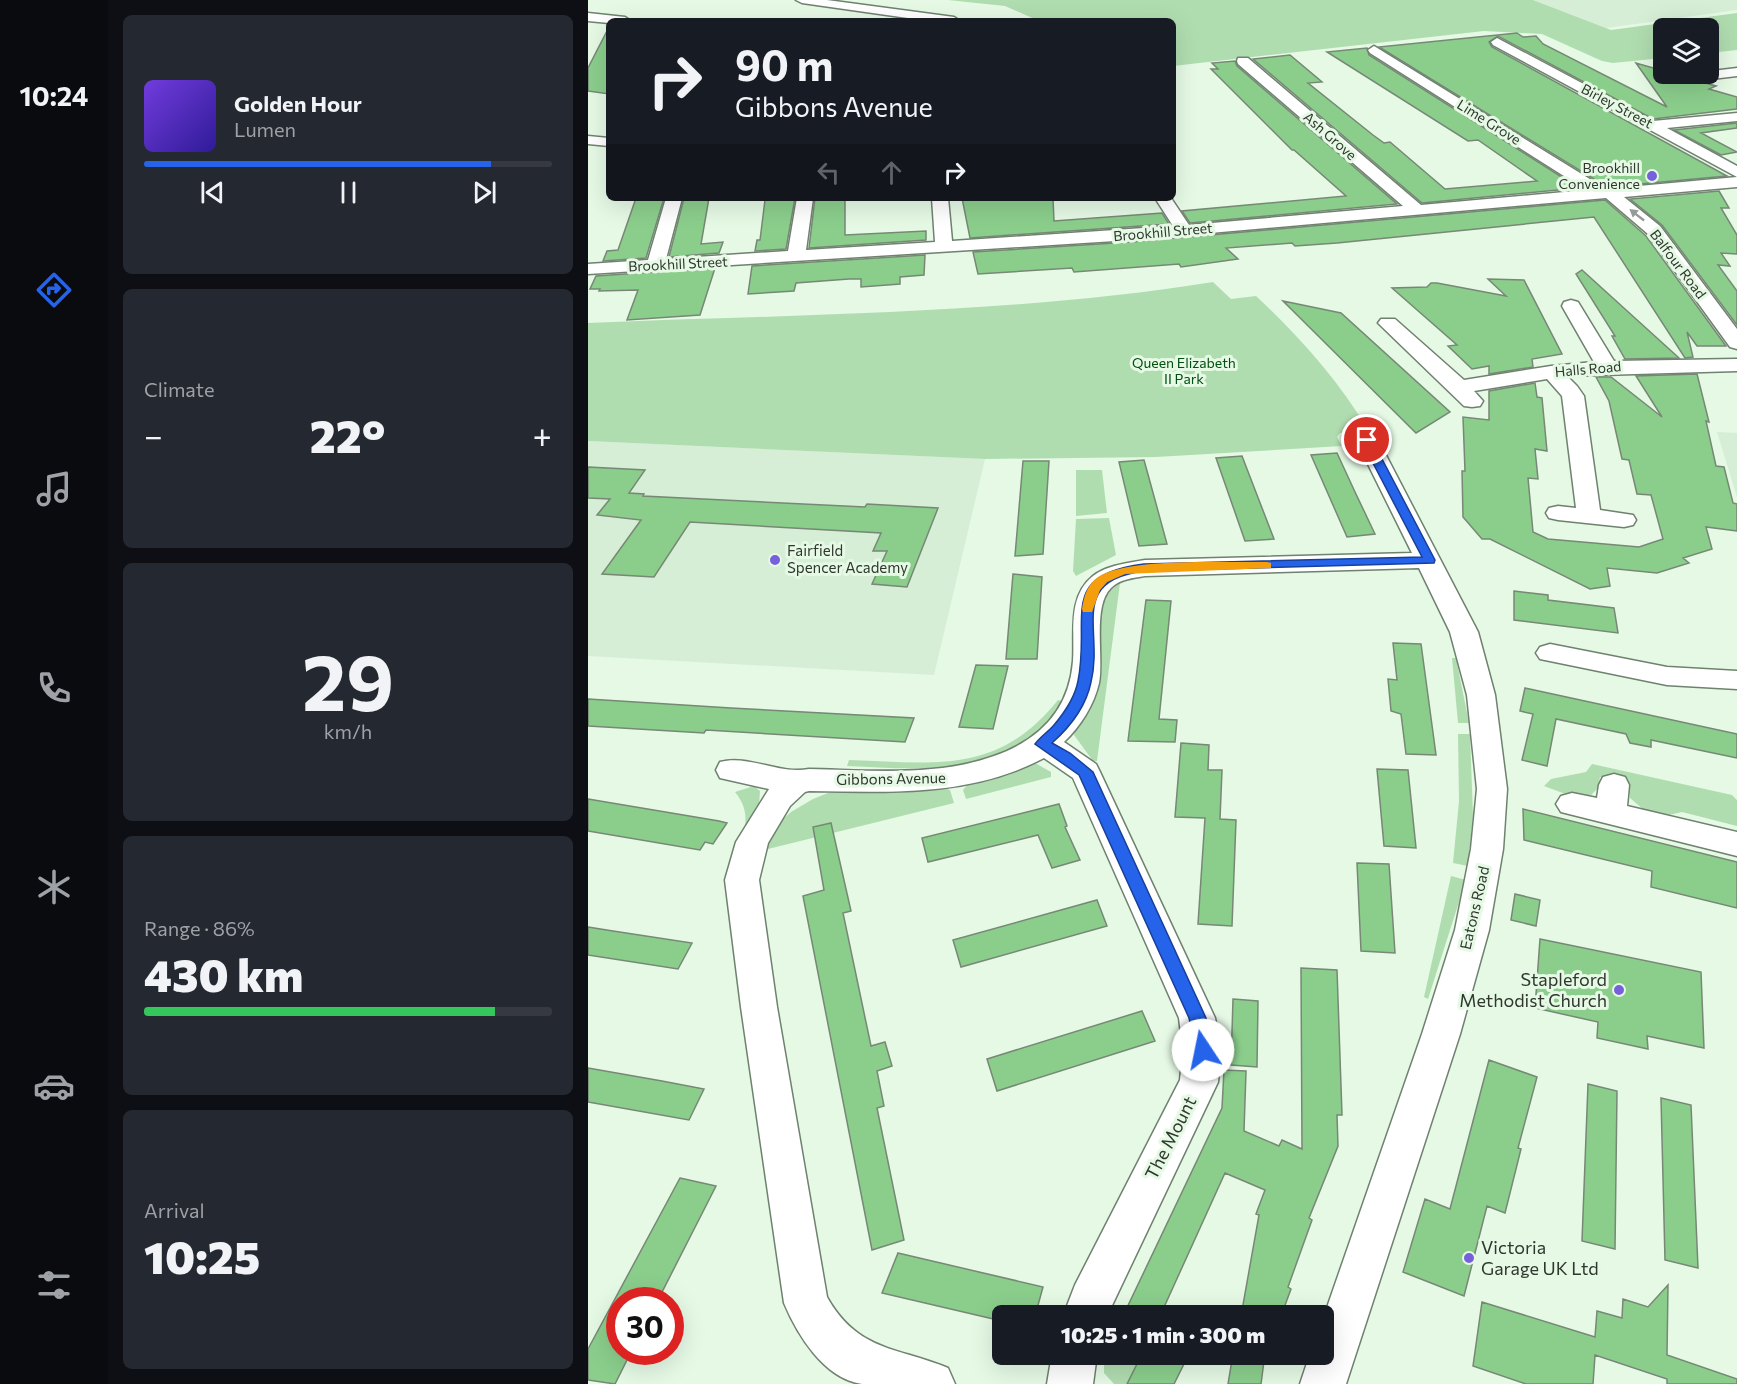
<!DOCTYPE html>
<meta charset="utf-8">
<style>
body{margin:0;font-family:Commissioner,sans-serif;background:#242831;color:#f1f3f6;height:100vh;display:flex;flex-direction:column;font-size:22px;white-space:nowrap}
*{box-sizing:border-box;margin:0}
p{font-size:20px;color:#9ea1a6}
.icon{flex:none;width:33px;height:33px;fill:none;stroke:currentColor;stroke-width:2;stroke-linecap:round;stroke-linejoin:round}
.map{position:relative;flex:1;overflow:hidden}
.details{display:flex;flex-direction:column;gap:15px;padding:15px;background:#0d0f14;width:480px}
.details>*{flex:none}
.top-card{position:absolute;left:18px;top:18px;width:570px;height:183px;border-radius:9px;box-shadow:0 6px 24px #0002;background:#171b24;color:#f1f3f6;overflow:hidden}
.tools{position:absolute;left:1065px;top:18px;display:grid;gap:12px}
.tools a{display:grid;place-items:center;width:66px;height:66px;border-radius:9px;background:#171b24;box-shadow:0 6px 24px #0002;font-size:30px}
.speed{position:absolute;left:18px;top:1287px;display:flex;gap:12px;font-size:30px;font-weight:700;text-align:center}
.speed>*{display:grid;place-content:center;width:78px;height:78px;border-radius:50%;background:#171b24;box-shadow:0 6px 24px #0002;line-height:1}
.speed .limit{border:9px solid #d22;background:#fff;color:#111}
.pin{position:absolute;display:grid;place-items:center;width:51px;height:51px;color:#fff;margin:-26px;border:3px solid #fff;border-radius:50%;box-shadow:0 2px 6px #0007}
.me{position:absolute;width:66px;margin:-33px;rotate:349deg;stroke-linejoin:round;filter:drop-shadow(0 0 4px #0008)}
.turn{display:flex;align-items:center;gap:21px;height:126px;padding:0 30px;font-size:27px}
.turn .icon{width:78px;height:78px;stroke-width:2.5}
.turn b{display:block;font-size:42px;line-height:51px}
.lanes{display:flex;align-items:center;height:57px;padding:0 30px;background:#0003;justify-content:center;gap:30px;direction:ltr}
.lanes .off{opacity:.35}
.big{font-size:45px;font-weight:800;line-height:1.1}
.details .tile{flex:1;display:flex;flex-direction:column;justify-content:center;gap:9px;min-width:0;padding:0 21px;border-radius:9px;background:#242831}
.details .dial{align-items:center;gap:0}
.dial b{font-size:78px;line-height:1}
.song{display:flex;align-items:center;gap:18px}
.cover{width:72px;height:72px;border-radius:9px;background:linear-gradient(135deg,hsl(260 70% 55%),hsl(250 70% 35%))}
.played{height:6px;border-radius:3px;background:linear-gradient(90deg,#2563eb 85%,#363941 85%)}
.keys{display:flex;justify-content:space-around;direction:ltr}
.heat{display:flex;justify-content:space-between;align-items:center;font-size:33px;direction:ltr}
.charge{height:9px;border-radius:4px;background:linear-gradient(90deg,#34c759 86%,#363941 0)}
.trip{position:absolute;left:404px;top:1305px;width:342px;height:60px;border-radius:9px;background:#171b24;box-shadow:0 6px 24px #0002;font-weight:800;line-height:60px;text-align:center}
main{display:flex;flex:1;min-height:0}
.dock{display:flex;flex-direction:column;width:108px;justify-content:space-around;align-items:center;background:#090b0e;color:#9ea1a6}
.dock .icon{width:42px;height:42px}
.dock .selected{color:#2563eb}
.dock b{font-size:27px;color:#f1f3f6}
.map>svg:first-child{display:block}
.built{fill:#d5eed5}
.green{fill:#b0ddb0}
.building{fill:#8bce8c;stroke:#778876;stroke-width:1.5}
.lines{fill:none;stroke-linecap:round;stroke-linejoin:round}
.minor-casing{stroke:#6f816f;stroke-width:3}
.minor{fill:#fff;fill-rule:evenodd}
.oneway{fill:#979b97}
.route{fill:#2563eb;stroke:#184099;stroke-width:1.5}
.slow{fill:#f59e0b}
.poi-dot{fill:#7760db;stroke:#e5f9e5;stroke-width:2}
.labels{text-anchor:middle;stroke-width:6;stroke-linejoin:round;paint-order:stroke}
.far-street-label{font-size:14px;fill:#2f372f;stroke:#e5f9e5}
.far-poi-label{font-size:14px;fill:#2f372f;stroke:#e5f9e5;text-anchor:end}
.far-park-label{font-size:14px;fill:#024f11;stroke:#e5f9e5}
.poi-label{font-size:15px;fill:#2f372f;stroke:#e5f9e5;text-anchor:start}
.street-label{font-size:15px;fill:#2f372f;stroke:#e5f9e5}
.near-poi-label{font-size:18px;fill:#2f372f;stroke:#e5f9e5;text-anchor:end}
.near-street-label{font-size:18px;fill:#2f372f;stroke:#e5f9e5}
</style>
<main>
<nav class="dock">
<b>10:24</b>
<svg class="icon selected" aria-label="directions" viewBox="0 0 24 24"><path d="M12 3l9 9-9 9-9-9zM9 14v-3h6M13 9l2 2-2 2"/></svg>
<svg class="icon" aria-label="music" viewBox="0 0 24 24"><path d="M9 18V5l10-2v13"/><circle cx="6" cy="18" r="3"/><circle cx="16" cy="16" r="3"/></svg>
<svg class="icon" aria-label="phone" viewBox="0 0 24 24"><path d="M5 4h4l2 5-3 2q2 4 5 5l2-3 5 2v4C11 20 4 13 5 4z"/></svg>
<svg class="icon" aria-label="climate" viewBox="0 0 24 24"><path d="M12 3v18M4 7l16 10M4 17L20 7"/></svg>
<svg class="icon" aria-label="car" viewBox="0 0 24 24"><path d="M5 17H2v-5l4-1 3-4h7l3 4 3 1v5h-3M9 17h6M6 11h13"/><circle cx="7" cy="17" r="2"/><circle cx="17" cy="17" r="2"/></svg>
<svg class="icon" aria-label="filters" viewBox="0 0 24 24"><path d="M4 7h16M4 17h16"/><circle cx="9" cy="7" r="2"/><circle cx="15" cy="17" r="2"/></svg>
</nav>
<section class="details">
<div class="tile">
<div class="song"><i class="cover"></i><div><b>Golden Hour</b><p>Lumen</p></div></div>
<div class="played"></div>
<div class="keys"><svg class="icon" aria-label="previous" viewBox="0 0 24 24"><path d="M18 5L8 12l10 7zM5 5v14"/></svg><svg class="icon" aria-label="pause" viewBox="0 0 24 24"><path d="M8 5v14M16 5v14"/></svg><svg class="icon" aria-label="next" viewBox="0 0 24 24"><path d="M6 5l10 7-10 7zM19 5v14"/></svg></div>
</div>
<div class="tile"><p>Climate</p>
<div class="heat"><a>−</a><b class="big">22°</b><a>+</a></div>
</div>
<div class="tile dial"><b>29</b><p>km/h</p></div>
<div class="tile"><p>Range · 86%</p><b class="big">430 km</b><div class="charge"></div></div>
<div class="tile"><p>Arrival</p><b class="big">10:25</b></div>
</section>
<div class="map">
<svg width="1149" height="1384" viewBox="0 0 1149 1384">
<rect width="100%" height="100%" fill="#e5f9e5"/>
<path class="built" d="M945,0h204v10l-131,18z
M1129,432l20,1v64z
M0,441l397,18 -51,216 -346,-19z"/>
<path class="green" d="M360,0h585l78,30 126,-17v37l-28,3 -1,-25h-44l-1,30 -50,5 -11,-2 -60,-27 -58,-3 -311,35v-45h-134l-34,-15z
M625,282l18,17 25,-3c42,39 83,85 112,134l-28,3 -3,4 5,9 -186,11 -171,2 -397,-18v-118c209,-9 418,-8 625,-41z
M488,470h26l5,43 -31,3z
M521,518l7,37 -40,21 -3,-5 3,-52z
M532,583l-23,178h-4l-19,-26 24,-128 11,-16z
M864,658h4l13,65h-11z
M470,700l8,2c-8,10 -17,24 -27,32 -56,42 -127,35 -192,32l2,-6c86,3 149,15 209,-60z
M870,734h12l3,81 -5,51 -15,-3 6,-62z
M447,763l16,9v5l-85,22 -3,-9 5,-6 49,-18z
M1004,764l140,31 5,5v26l-55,-14 -18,4 -20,-6 -14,-12 -1,-14 -29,-7 -2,11 -7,7h-23l-24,-9 7,-7 35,-7z
M166,786l6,5 -1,15 -15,27c3,-17 2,-27 -9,-41z
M356,787l6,3 4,13 -194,48 12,-22 19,-17 22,-13 25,-10z
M863,876l15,4 -38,119 -4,-2z
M516,1354l38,1 -15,29h-13l-10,-11z"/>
<path class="building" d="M21,27v67l-21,-3v-23z
M929,33l6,4 13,-1 7,8 124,63 -31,-44 28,8v3h8l44,12 -7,3 28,8v12l-84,10 -155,-83 -9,6 3,5 235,129 -120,11 -228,-140z
M779,48l2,7 210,133 -157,15 -169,-144 37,-4 32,27 -14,1 65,52 11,8 6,-1 55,47 92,-8 -59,-41 -10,1 -141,-89z
M647,61l2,5 160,138 -207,19 -8,-12 164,-15 -52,-46h-2l-81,-81h7l-6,-6z
M1149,123v5l-36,5 36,19 -16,3 -47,-25z
M1131,191l10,17h-8l16,27v19l-16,-1 9,13 -12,-1 19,26v34l-75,-100 -32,-26z
M48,198h28l-18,60 -43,3 4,-10 11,-1z
M96,198h25l-8,46 22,-2 -4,11 -50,4z
M207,198l-9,51 -31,2 2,-11h3l5,-40z
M227,198h30v37l81,-4v9l-117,8z
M374,198h91l1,23 108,-8 7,11 -199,14z
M1017,200l41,36 80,110h-29l-10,-14 6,25 -8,1 -91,-141 -257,26 -42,3 -3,-3 -66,5 12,11 -57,8 -2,-3 -105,8 -2,-4 -94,6 -5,-22 158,-10z
M337,255l-1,20 -24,2v7l-39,3v-8h-12l-53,4 -2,8 -46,3 4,-28z
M127,268l-15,47 -73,5 11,-30 -39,1 1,-2h-10l6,-13z
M994,270l97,88 -54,1 -13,-23h3l-39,-62z
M900,279l36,1 38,74 -30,5 1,8 -44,7v-8l-17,3 -24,-23 9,-1 -65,-57 35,-1 4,-4h6l69,13z
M695,301l58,12 109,99 -34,21z
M1109,374l12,48 -3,-1 10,45 8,1 9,36 4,1v27l-31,-4 6,22 -29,9 6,5 -32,10 -50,-5 3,18 -20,3 -100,-50h-8l-19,-22 -1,-46h3l-2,-54 26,3v-29l46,-8 2,14 5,1 5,53 -12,-2 3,30 -10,-1 5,54 15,7 91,8 24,-8 -12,-44 -14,-1 -8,-34 -7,-1 -13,-58 -13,-24h15l51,40 -26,-41z
M749,453l18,39 20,42 -28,3 -36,-82z
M654,456l15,39 17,44 -29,2 -29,-83z
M556,460l11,40 12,44 -28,2 -20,-84z
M435,461h26l-6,93 -28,2z
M0,467l57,3 -16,23 15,1 -1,2 222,11 2,-3 71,4 -31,79 -35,-3 15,-33h-14l8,-18 -191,-11 -36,55 -52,-3 39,-54 -44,-5 13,-16 -22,-1z
M425,574l29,3 -5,82h-31z
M926,591l34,4v5l66,8 4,25 -104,-13z
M558,600l25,1 -12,118 18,1 -2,22 -47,-1z
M805,643l28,1 15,111 -30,-1 -5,-40 -10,-3 -3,-32 9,1z
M388,665l32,1 -15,63 -34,-2z
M937,688l212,46v24l-86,-18v7l-21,-4 -4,-9 -70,-15 -9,47 -25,-6 11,-46 -13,-3z
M0,699l143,9 183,10 -9,24 -199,-12 -2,3 -116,-7z
M593,743l28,2 -1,25h14l-2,49 16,1 -4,106 -34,-2 7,-106 -30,-1z
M789,769l31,1 8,78 -32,-2z
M0,799l131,22 8,2 -14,21 -8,-2 -5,8 -112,-19z
M471,804l8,22 -2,1 15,33 -28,8 -14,-33 -110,27 -6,-24z
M935,809l214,53v46l-86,-21 1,-16 -128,-31z
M243,823l20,88 -8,2 28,133 14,-4 7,24 -15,5 7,35 -7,2 27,132 -32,10 -69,-354 21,-6 -11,-63z
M769,863l32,1 6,89 -34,-2z
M927,894l25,6 -4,26 -25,-6z
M509,900l10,26 -146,41 -8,-27z
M0,927l25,4 79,12 -14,26 -90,-14z
M952,939l161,33 3,76 -57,-12 1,13 -51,-11 1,-16 -63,-14z
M713,968l36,2 5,145h-5l1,31 -29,72 3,2 -24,67 3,2 -10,27h-40l18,-101 -3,-1 9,-24 -40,-17 -65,143h-37l99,-208 2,-38 22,1 -2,60 35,15 3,-6 20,9z
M645,999l25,2 -1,66 -26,-2z
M554,1011l13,30 -158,50 -10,-32z
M901,1060l48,17 -19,71 3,1 -16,64 -18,-7 -23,90 -61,-24 22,-73 25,10z
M0,1068l74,13 42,8 -15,31 -101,-18z
M1000,1084l29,7 -2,158 -33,-8z
M1073,1098l30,7 7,163 -33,-8z
M92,1178l36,8 -58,114h-38v52h11l-16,32 -27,-4v-31z
M310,1253l145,34 -8,29h-33v5l-120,-28z
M1080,1285l-1,70 70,24v5h-70v-5l-72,-24 -2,29h-67l-53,-18 9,-64 113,35 2,-26 25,7 1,-19 25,8z
M554,1354h47l-15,30h-47z
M645,1354l31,7 -3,23h-33z"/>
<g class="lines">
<defs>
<path id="minor" d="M208,0h31l127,17 6,4h-31l-127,-18z
M0,13l37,4 6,4 -22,2 -21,-2z
M909,38l156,83 84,-8v8l-70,7 70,38v11l-244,-132 -2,-3z
M786,46l232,143 131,-12v10l-113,10 36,29 77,103v20l-7,-2 -82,-113 -42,-36 -475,42 -543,34v-10l60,-4 18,-62h16l-16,61 122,-8 9,-53h16l-7,52 129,-8 -3,-44h16l4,43 221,-15 -18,-28h16l18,27 214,-19 -165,-142 -1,-3 1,-3h10l173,147 165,-15 -216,-137 -2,-3z
M1149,68v8l-25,3 -7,-4 7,-4z
M0,136l21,2v8l-21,-2z
M983,300l7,2 36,59 123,-2v12l-170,5 10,10 7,10 16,114 33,5 3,5 -3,5 -9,2 -66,-7 -9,-2 -3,-5 3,-5 9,-2 18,2 -14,-112 -15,-17 -73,12 9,10 -3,5 -8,1 -8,-1 -86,-83 3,-4h14l69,61 87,-14 43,-4 -32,-56 2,-4z
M777,429l8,2 3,5 102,196 17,63 12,94 -4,60 -14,81 -29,104 -114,350h-46l10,-30h13v-35l99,-285 33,-104 16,-81 6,-60 -10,-94 -17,-63 -31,-64 -274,8c-12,2 -25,3 -34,12 -19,18 -7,70 -12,95 -5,22 -19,44 -35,59l32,22 4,8 115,246 6,32 -3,32 -111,234h-44l12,-31 105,-205 3,-30 -4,-32 -106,-240 -29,-20c-74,39 -154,34 -235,33l-4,1 -15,14 -22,37 -9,37 18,127 50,290c31,55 71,50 121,71l7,16c-29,0 -66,0 -93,0 -38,-5 -65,-50 -78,-81l-43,-296 -16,-127 11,-38 33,-53 -49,-11 -4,-8 4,-8c28,-8 59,13 89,7 60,1 127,8 185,-13 45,-16 75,-45 79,-95 2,-29 -6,-64 20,-85 14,-11 35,-13 52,-16l267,-7 -58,-117 3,-5z
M962,644l117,23 70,4v18l-70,-4 -127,-26 -4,-6 4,-6z
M1026,774l11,3 4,8 -2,21 110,26v24l-176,-44 -5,-8 5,-8 11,-3 25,5 2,-13 4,-8z
M464,1354h45l-4,30h-46z"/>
</defs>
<use href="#minor" class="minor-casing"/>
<use href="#minor" class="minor"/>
</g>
<defs><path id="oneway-solid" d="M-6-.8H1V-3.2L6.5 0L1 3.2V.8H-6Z" transform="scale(1.5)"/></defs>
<use class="oneway" href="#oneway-solid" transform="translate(1049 215) rotate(-142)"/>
<path class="route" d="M779,437l5,3 63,120 -1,3 -290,8c-77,10 -40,59 -53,111 -5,25 -21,45 -39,61l18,10 23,19 113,246 6,32 -2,6 -7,2 -6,-2 -8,-38 -110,-243 -44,-31c5,-7 13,-12 19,-19 11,-13 21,-28 24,-44 13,-63 -22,-106 66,-117l278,-7 -61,-117z"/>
<path class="slow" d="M679,562l4,1v5l-146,6 -18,8 -7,8 -8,22h-9l-1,-3c2,-13 5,-24 16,-32 29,-20 130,-14 169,-15z"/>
<g class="poi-dot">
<circle cx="1064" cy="176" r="6"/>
<circle cx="187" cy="560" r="6"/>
<circle cx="1031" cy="990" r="6"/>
<circle cx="881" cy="1258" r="6"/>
</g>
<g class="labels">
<g class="far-street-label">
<text transform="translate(1029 106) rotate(28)" y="5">Birley Street</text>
<text transform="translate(901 122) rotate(32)" y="5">Lime Grove</text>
<text transform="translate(742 136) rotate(41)" y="5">Ash Grove</text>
<text transform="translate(575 232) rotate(-5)" y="5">Brookhill Street</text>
<text transform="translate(90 264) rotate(-3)" y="5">Brookhill Street</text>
<text transform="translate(1090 264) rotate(53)" y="5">Balfour Road</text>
<text transform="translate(1000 369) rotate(-5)" y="5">Halls Road</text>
</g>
<g class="far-poi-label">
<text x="1052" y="173">Brookhill<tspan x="1052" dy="16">Convenience</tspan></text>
</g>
<g class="far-park-label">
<text x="596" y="368">Queen Elizabeth<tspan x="596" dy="16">II Park</tspan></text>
</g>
<g class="poi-label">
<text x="199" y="556">Fairfield<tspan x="199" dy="17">Spencer Academy</tspan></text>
</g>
<g class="street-label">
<text transform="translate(303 779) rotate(-1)" y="5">Gibbons Avenue</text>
<text transform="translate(887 908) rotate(-77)" y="5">Eatons Road</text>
</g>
<g class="near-poi-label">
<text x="1019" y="986">Stapleford<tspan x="1019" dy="21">Methodist Church</tspan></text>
<text x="893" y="1254" text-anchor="start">Victoria<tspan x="893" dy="21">Garage UK Ltd</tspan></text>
</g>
<g class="near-street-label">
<text transform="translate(583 1138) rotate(-63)" y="6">The Mount</text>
</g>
</g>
</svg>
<div class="tools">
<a><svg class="icon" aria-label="layers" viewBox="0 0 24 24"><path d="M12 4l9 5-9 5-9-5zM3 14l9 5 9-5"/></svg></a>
</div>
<div class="speed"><div class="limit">30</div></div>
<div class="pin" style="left:779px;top:440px;background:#d93025"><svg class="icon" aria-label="arrive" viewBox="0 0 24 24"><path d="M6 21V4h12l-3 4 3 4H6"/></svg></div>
<svg class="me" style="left:615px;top:1050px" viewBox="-20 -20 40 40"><circle r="19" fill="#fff"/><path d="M0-13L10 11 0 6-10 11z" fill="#2563eb"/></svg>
<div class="trip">10:25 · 1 min · 300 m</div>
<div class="top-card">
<div class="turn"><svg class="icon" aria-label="right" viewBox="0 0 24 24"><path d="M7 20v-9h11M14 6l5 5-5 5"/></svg><div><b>90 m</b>Gibbons Avenue</div></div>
<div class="lanes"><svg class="icon off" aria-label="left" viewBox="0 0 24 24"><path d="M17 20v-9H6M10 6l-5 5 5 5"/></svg><svg class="icon off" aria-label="ahead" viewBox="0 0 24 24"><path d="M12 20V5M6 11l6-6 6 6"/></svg><svg class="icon" aria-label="right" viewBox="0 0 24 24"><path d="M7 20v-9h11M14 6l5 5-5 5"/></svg></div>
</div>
</div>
</main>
